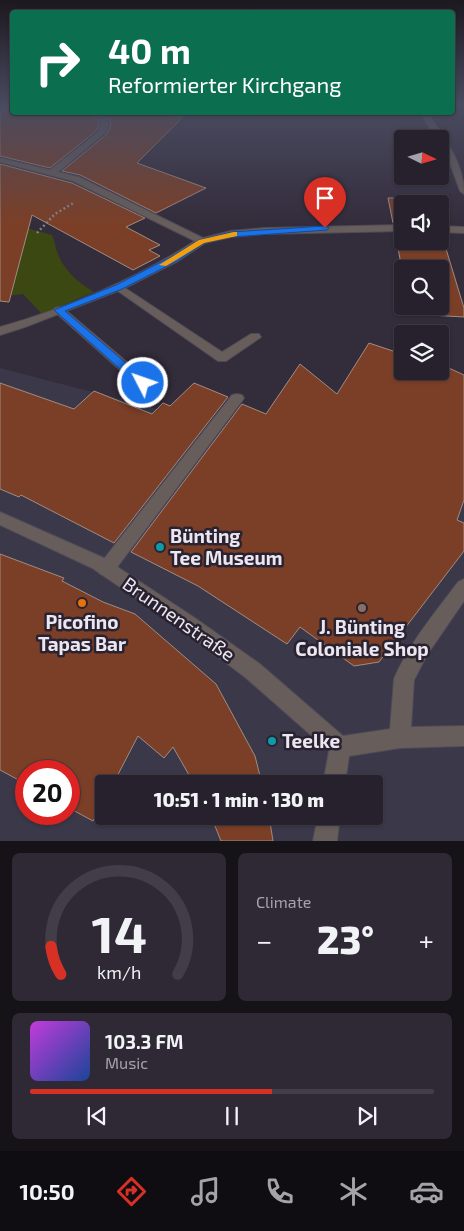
<!DOCTYPE html>
<meta charset="utf-8">
<style>
body{margin:0;font-family:"Exo 2",sans-serif;background:#2e2934;color:#f1f3f6;height:100vh;display:flex;flex-direction:column;font-size:19px;white-space:nowrap}
*{box-sizing:border-box;margin:0}
p{font-size:16px;color:#a4a3a9}
.icon{flex:none;width:28px;height:28px;fill:none;stroke:currentColor;stroke-width:2;stroke-linecap:round;stroke-linejoin:round}
.map{position:relative;height:841px;overflow:hidden}
.panel{display:flex;flex-direction:column;gap:12px;padding:12px;background:#151218;flex:1}
.panel>*{flex:none}
.top-card{position:absolute;left:10px;top:10px;width:445px;height:105px;border-radius:5px;box-shadow:0 1px 4px #0004,0 0 0 1px #423e48;background:#0b6e4f;color:#fff;overflow:hidden}
.needle{width:32px;rotate:95deg}
.tools{position:absolute;left:394px;top:130px;display:grid;gap:10px}
.tools a{display:grid;place-items:center;width:55px;height:55px;border-radius:5px;background:#26212c;box-shadow:0 1px 4px #0004,0 0 0 1px #423e48;font-size:25px}
.speed{position:absolute;left:15px;top:760px;display:flex;gap:10px;font-size:25px;font-weight:700;text-align:center}
.speed>*{display:grid;place-content:center;width:65px;height:65px;border-radius:50%;background:#26212c;box-shadow:0 1px 4px #0004,0 0 0 1px #423e48;line-height:1}
.speed .limit{border:8px solid #d22;background:#fff;color:#111}
.pin{position:absolute;display:grid;place-items:center;width:42px;height:42px;color:#fff;margin:-51px -21px;border-radius:50% 50% 50% 0;rotate:-45deg;box-shadow:0 0 5px #0007}
.pin .icon{rotate:45deg}
.me{position:absolute;width:55px;margin:-28px;rotate:311deg;stroke-linejoin:round;filter:drop-shadow(0 0 4px #0008)}
.turn{display:flex;align-items:center;gap:18px;height:105px;padding:0 15px;font-size:22px}
.turn .icon{width:65px;height:65px;stroke-width:2.5}
.turn b{display:block;font-size:35px;line-height:42px}
.big{font-size:38px;font-weight:800;line-height:1.1}
.panel .card{flex:1;display:flex;flex-direction:column;justify-content:center;gap:8px;min-width:0;padding:0 18px;border-radius:8px;background:#2e2934}
.panel .dial{align-items:center;gap:0}
.dial svg{height:130px;overflow:visible;fill:none;stroke:#423e48;stroke-width:7;stroke-linecap:round;text-anchor:middle}
.dial text{fill:#f1f3f6;stroke:none}
.song{display:flex;align-items:center;gap:15px}
.cover{width:60px;height:60px;border-radius:8px;background:linear-gradient(135deg,hsl(290 70% 55%),hsl(220 70% 35%))}
.played{height:5px;border-radius:2px;background:linear-gradient(90deg,#d93025 60%,#423e48 60%)}
.keys{display:flex;justify-content:space-around;direction:ltr}
.heat{display:flex;justify-content:space-between;align-items:center;font-size:28px;direction:ltr}
.panel .tiles{flex:1;display:grid;gap:12px;grid-template-columns:1fr 1fr}
.card:last-child{grid-column:span 2}
.trip{position:absolute;left:95px;top:775px;width:288px;height:50px;border-radius:5px;background:#26212c;box-shadow:0 1px 4px #0004,0 0 0 1px #423e48;font-weight:800;line-height:50px;text-align:center}
.dock{display:flex;height:80px;justify-content:space-around;align-items:center;background:#0f0d12;color:#a4a3a9}
.dock .icon{width:35px;height:35px}
.dock .selected{color:#d93025}
.dock b{font-size:22px;color:#f1f3f6}
.map>svg:first-child{display:block}
.commercial{fill:#3b3949;fill-rule:evenodd}
.green{fill:#3c4811}
.building{fill:#7b3f27;stroke:#a08c84}
.lines{fill:none;stroke-linecap:round;stroke-linejoin:round}
.service-casing{stroke:#504a58;stroke-width:2}
.minor-casing{stroke:#504a58;stroke-width:2}
.path{stroke:#857f8c;stroke-width:2.5;stroke-dasharray:2 2.5;stroke-linecap:butt}
.service{fill:#675e5b;fill-rule:evenodd}
.minor{fill:#675e5b;fill-rule:evenodd}
.route{fill:#1a73e8;stroke:#114b97}
.slow{fill:#f59e0b}
.culture-dot{fill:#0f9aa8;stroke:#292231;stroke-width:2}
.food-dot{fill:#e8710a;stroke:#292231;stroke-width:2}
.education-dot{fill:#8d6e63;stroke:#292231;stroke-width:2}
.labels{text-anchor:middle;stroke-width:5;stroke-linejoin:round;paint-order:stroke}
.near-poi-label{font-size:19px;font-weight:bold;fill:#ebe6f0;stroke:#292231;text-anchor:start}
.near-street-label{font-size:19px;fill:#ebe6f0;stroke:#292231}
</style>
<div class="map">
<svg width="464" height="841" viewBox="0 0 464 841">
<rect width="100%" height="100%" fill="#332c3b"/>
<path class="commercial" d="M0,368l464,121v352h-464zM26,771h43v43h-43zM104,784h270v32h-270z"/>
<path class="green" d="M0,221l52,14c3,6 3,13 6,19 6,17 21,29 36,38l-52,22 -19,-20 -23,3z"/>
<path class="building" d="M12,108v4h75l11,8 1,5 -3,6 -46,37 -50,-12v-43z
M102,112h36l45,5 -46,46 69,25 -50,25 -76,-38 -18,-4 45,-37 4,-10 -4,-8z
M0,164l72,19 73,35 -19,9 34,18 -11,5 11,6 -27,14 -101,-55 -23,87 -9,-1z
M388,198h28l2,6h-16v19h-9z
M395,233h7v8h38v-2h3l21,69v9l-52,-3 -2,-8h30v-37h-38z
M369,343l33,11v17h38v-7l24,11v125l-7,20 7,3v28l-85,111 -25,4 -54,-39 -13,17 -89,-58 -67,-34 111,-148 24,10 34,-50 37,30z
M0,383l74,26 20,-18 58,23 11,-11 7,3 24,-23 34,14 -114,146 -93,-48 -2,2 -19,-8z
M0,554l64,24 -2,3 41,21 32,12 81,70 39,72 7,28 -69,-2 -20,-35 -9,11 -26,-22 -25,48h-9v17l-11,20 -24,-13v-37h-43v13l-26,-14z
M211,816h58l4,25h-52z"/>
<g class="lines">
<defs>
<path id="service" d="M119,284l103,68 29,-18h8l2,3 -35,24h-8l-103,-72 -1,-2 1,-2z
M59,307l4,1 85,72 1,3 -1,3h-10l-83,-74 -2,-2 2,-2z
M237,394l5,1 2,3 -2,3 -130,173 -6,2 -6,-2 -3,-5 3,-5 132,-169z"/>
<path id="minor" d="M12,106l-1,1 -11,4v-4z
M89,112h9l7,5 4,8 -4,8 -47,39 21,5 124,61 28,-7 33,-3 138,-3v6l-138,3 -33,3 -26,6 -27,18 -55,28 -98,38 -25,8v-8c65,-18 138,-49 195,-86l-122,-60 -73,-19v-4l50,12 48,-38 3,-7 -1,-6z
M420,112h7c17,26 37,50 37,82l-4,-3 -13,-36 -7,-11v-5h-3z
M440,226l24,1v6l-24,-1z
M0,512l104,46 91,60 65,46 83,72 47,-7 4,-50c15,-36 41,-66 64,-97l6,-3v22l-37,54 -13,25 -3,47 53,-1v20l-64,2 -51,8 -4,28h-22l6,-33 -83,-73 -63,-48 -91,-62 -92,-43z
M318,816h22l-3,25h-24z"/>
</defs>
<use href="#service" class="service-casing"/>
<use href="#minor" class="minor-casing"/>
<path class="path" d="M37,233l18,-19 20,-12"/>
<use href="#service" class="service"/>
<use href="#minor" class="minor"/>
</g>
<linearGradient id="sky" x2="0" y2="1"><stop stop-color="#1c1820"/><stop offset="0.47" stop-color="#4a4b60"/><stop offset="1" stop-color="#4a4b60" stop-opacity="0"/></linearGradient>
<rect width="464" height="224" fill="url(#sky)"/>
<path class="route" d="M325,226l4,2 -2,2 -96,7 -27,6 -27,18 -55,28 -57,22 82,70 1,2 -1,3h-8l-85,-76 62,-25 55,-28 28,-17 32,-8z"/>
<path class="slow" d="M234,232h3v4l-33,7 -38,23 -7,-1 40,-25z"/>
<g class="culture-dot">
<circle cx="160" cy="547" r="5"/>
<circle cx="272" cy="741" r="5"/>
</g>
<circle class="food-dot" cx="82" cy="603" r="5"/>
<circle class="education-dot" cx="362" cy="608" r="5"/>
<g class="labels">
<g class="near-poi-label">
<text x="170" y="543">Bünting<tspan x="170" dy="22">Tee Museum</tspan></text>
<text x="82" y="629" text-anchor="middle">Picofino<tspan x="82" dy="22">Tapas Bar</tspan></text>
<text x="362" y="634" text-anchor="middle">J. Bünting<tspan x="362" dy="22">Coloniale Shop</tspan></text>
<text x="282" y="748">Teelke</text>
</g>
<g class="near-street-label">
<text transform="translate(179 619) rotate(35)" y="7">Brunnenstraße</text>
</g>
</g>
</svg>
<div class="tools">
<a><svg class="needle" viewBox="-14 -14 28 28"><path d="M0-13l5 13h-10z" fill="#e53935"/><path d="M0 13l5-13h-10z" fill="#a4a3a9"/></svg></a>
<a><svg class="icon" aria-label="sound" viewBox="0 0 24 24"><path d="M4 9h4l5-4v14l-5-4H4zM17 9q2 3 0 6"/></svg></a>
<a><svg class="icon" aria-label="search" viewBox="0 0 24 24"><circle cx="10" cy="10" r="6"/><path d="M15 15l6 6"/></svg></a>
<a><svg class="icon" aria-label="layers" viewBox="0 0 24 24"><path d="M12 4l9 5-9 5-9-5zM3 14l9 5 9-5"/></svg></a>
</div>
<div class="speed"><div class="limit">20</div></div>
<div class="pin" style="left:325px;top:228px;background:#d93025"><svg class="icon" aria-label="arrive" viewBox="0 0 24 24"><path d="M6 21V4h12l-3 4 3 4H6"/></svg></div>
<svg class="me" style="left:143px;top:383px" viewBox="-20 -20 40 40"><circle r="17" fill="#1a73e8" stroke="#fff" stroke-width="3"/><path d="M0-11L8 9 0 5-8 9z" fill="#fff"/></svg>
<div class="trip">10:51 · 1 min · 130 m</div>
<div class="top-card">
<div class="turn"><svg class="icon" aria-label="right" viewBox="0 0 24 24"><path d="M7 20v-9h11M14 6l5 5-5 5"/></svg><div><b>40 m</b>Reformierter Kirchgang</div></div>
</div>
</div>
<section class="panel">
<div class="tiles">
<div class="card dial"><svg viewBox="0 0 100 80">
<path d="M14 69A42 42 0 1 1 86 69"/>
<path d="M14 69A42 42 0 0 1 8 52" stroke="#d93025"/>
<text x="50" y="56" font-size="32" font-weight="700">14</text>
<text x="50" y="72" font-size="11">km/h</text>
</svg></div>
<div class="card"><p>Climate</p>
<div class="heat"><a>−</a><b class="big">23°</b><a>+</a></div>
</div>
<div class="card">
<div class="song"><i class="cover"></i><div><b>103.3 FM</b><p>Music</p></div></div>
<div class="played"></div>
<div class="keys"><svg class="icon" aria-label="previous" viewBox="0 0 24 24"><path d="M18 5L8 12l10 7zM5 5v14"/></svg><svg class="icon" aria-label="pause" viewBox="0 0 24 24"><path d="M8 5v14M16 5v14"/></svg><svg class="icon" aria-label="next" viewBox="0 0 24 24"><path d="M6 5l10 7-10 7zM19 5v14"/></svg></div>
</div>
</div>
</section>
<nav class="dock">
<b>10:50</b>
<svg class="icon selected" aria-label="directions" viewBox="0 0 24 24"><path d="M12 3l9 9-9 9-9-9zM9 14v-3h6M13 9l2 2-2 2"/></svg>
<svg class="icon" aria-label="music" viewBox="0 0 24 24"><path d="M9 18V5l10-2v13"/><circle cx="6" cy="18" r="3"/><circle cx="16" cy="16" r="3"/></svg>
<svg class="icon" aria-label="phone" viewBox="0 0 24 24"><path d="M5 4h4l2 5-3 2q2 4 5 5l2-3 5 2v4C11 20 4 13 5 4z"/></svg>
<svg class="icon" aria-label="climate" viewBox="0 0 24 24"><path d="M12 3v18M4 7l16 10M4 17L20 7"/></svg>
<svg class="icon" aria-label="car" viewBox="0 0 24 24"><path d="M5 17H2v-5l4-1 3-4h7l3 4 3 1v5h-3M9 17h6M6 11h13"/><circle cx="7" cy="17" r="2"/><circle cx="17" cy="17" r="2"/></svg>
</nav>
